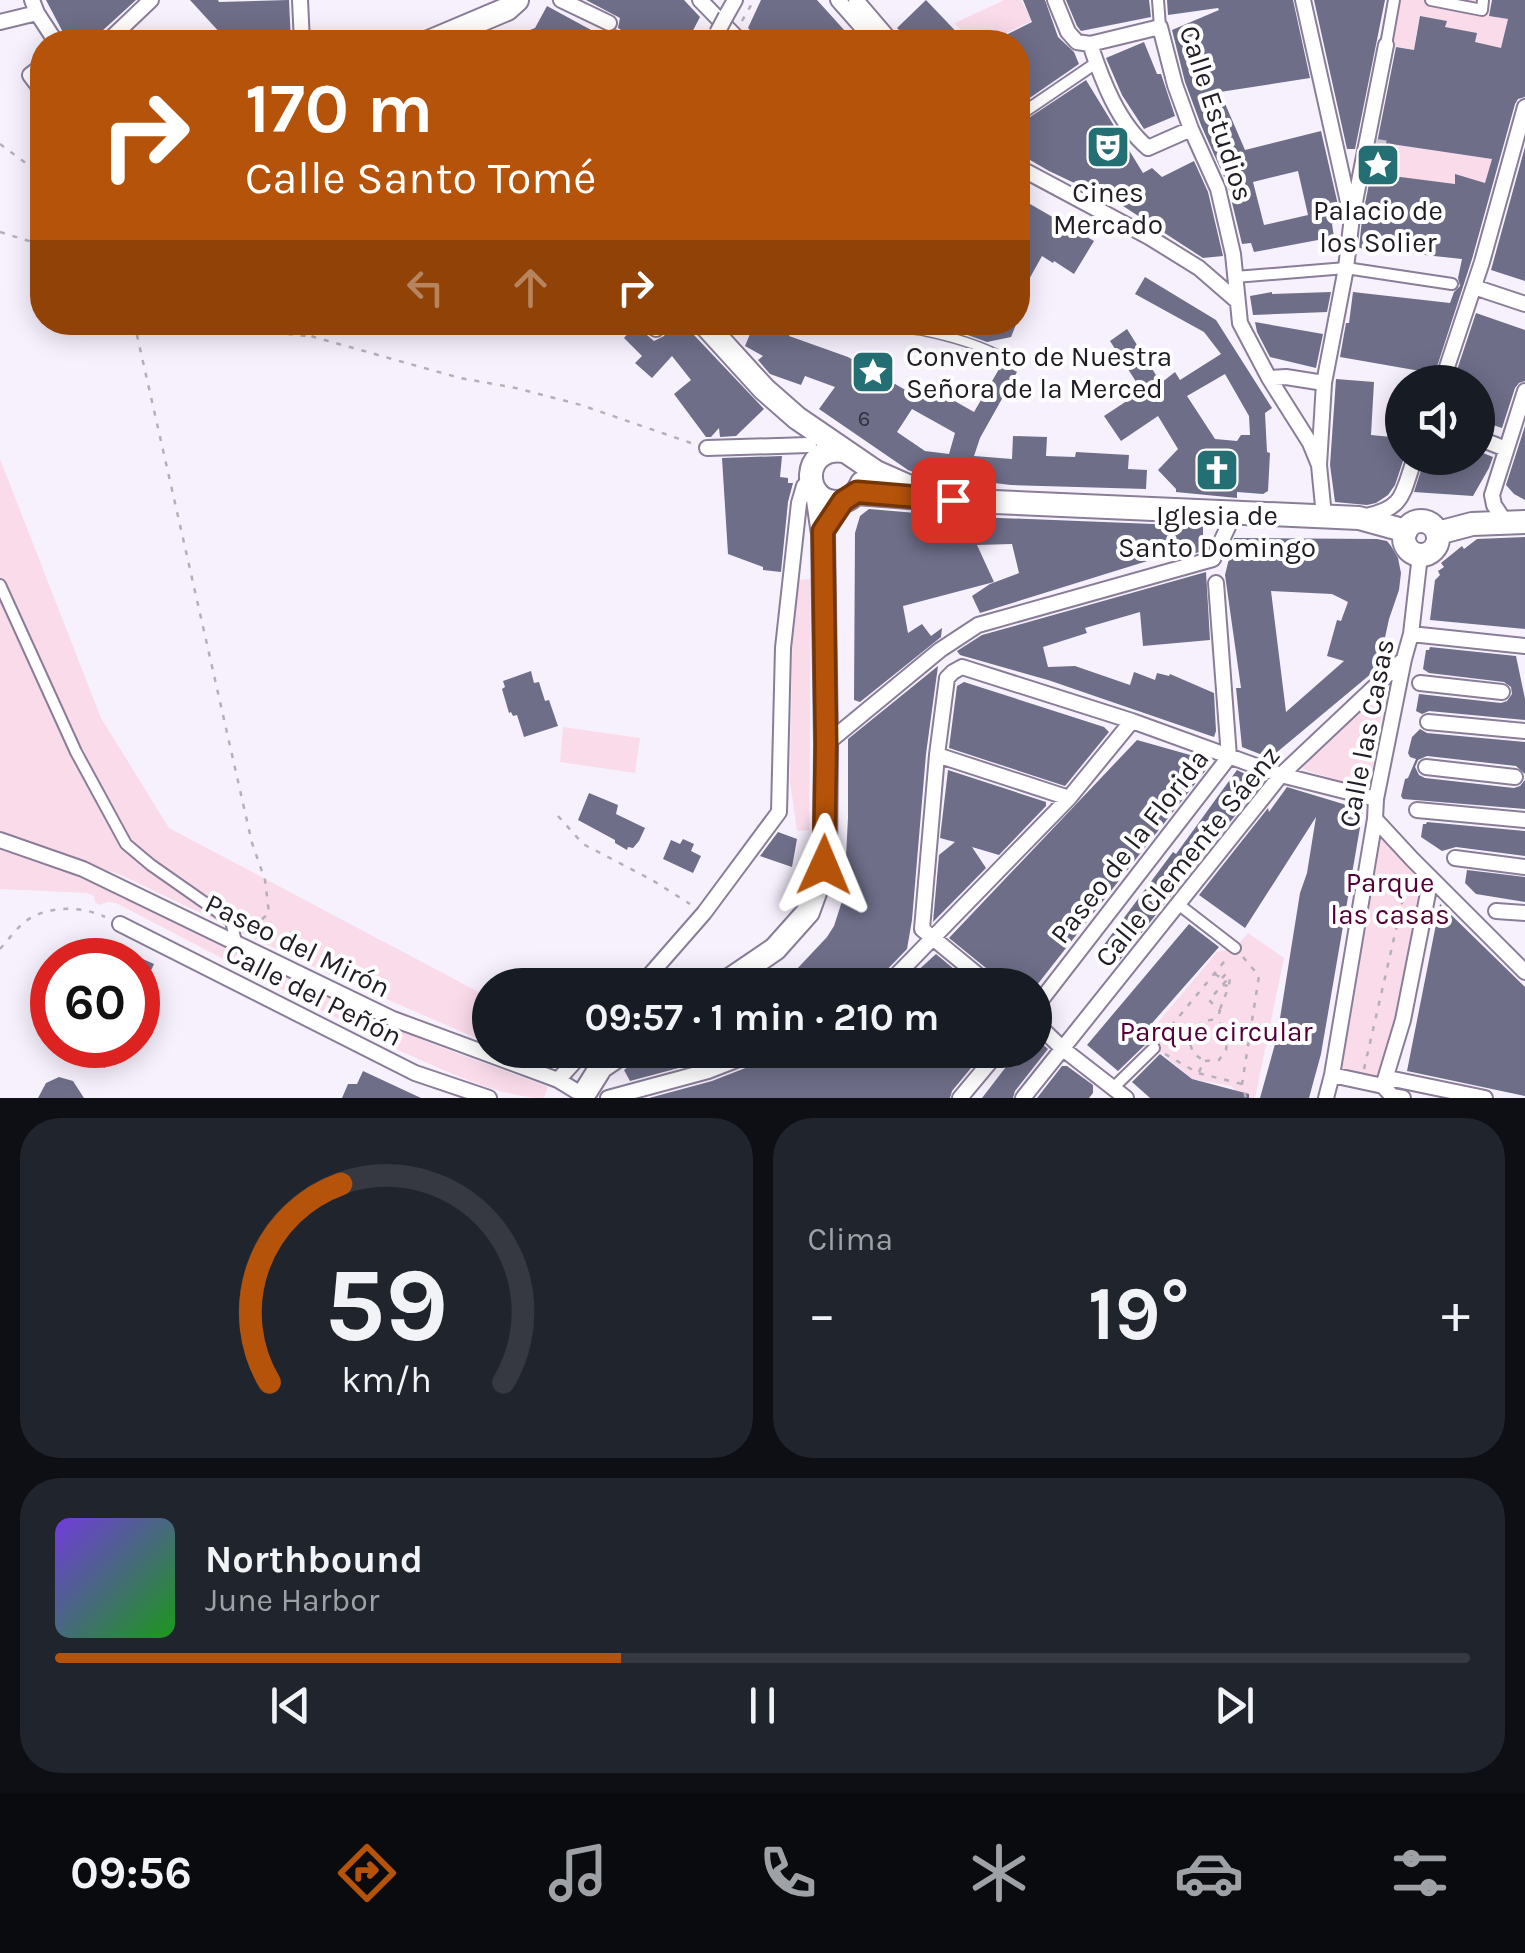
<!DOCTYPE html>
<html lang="es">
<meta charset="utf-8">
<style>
body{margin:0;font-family:Karla,sans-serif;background:#20242c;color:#f1f3f6;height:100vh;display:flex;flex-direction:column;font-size:38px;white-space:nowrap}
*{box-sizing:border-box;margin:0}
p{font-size:32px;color:#9ea1a6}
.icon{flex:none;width:55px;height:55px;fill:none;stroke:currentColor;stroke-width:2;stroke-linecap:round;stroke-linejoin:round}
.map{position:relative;height:1098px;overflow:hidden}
.details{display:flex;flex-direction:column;gap:20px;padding:20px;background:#0d0f14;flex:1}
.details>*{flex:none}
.hud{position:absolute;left:30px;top:30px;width:1000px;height:305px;border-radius:40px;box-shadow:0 5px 25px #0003;background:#b45309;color:#fff;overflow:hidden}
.fabs{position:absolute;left:1385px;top:365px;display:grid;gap:20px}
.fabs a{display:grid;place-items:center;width:110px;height:110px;border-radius:50%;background:#171b24;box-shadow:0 5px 25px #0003;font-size:50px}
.speed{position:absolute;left:30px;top:938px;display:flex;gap:20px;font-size:50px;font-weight:700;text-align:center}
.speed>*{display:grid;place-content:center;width:130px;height:130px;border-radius:50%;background:#171b24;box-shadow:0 5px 25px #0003;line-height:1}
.speed .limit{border:15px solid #d22;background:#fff;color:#111}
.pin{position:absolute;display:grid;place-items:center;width:85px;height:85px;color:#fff;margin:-42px;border-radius:20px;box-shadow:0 5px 15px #0006}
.me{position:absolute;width:110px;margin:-55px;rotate:1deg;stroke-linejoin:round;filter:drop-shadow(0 0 8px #0008)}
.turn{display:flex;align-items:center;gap:35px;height:210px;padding:0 50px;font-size:45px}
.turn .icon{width:130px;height:130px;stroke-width:2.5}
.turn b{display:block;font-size:70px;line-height:85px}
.lanes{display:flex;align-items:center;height:95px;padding:0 50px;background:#0003;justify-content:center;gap:50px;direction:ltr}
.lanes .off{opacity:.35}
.big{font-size:75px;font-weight:700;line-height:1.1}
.details .tile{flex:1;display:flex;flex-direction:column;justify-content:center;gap:15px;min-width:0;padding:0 35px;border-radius:40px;background:#20242c}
.details .dial{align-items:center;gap:0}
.dial svg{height:260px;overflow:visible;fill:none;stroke:#363941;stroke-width:7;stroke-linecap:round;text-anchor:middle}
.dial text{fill:#f1f3f6;stroke:none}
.song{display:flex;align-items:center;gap:30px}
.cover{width:120px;height:120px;border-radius:15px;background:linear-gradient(135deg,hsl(260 70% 55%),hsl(120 70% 35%))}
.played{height:10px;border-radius:5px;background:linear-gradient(90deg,#b45309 40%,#363941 40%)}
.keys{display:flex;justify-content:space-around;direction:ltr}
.heat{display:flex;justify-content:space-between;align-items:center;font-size:55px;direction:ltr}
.details .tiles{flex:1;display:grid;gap:20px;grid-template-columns:1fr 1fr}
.tile:last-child{grid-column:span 2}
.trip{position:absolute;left:472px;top:968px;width:580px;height:100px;border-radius:50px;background:#171b24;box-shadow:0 5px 25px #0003;font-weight:700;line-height:100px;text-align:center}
.dock{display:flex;height:160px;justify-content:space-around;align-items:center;background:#090b0e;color:#9ea1a6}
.dock .icon{width:70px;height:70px}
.dock .active{color:#b45309}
.dock b{font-size:45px;color:#f1f3f6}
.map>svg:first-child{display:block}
.green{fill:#fadbea}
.building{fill:#6e6e89;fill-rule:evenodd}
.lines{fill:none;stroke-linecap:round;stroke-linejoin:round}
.pedestrian-tunnel{stroke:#ccc6d3;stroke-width:10;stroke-dasharray:10 5;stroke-linecap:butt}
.service-casing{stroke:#897d98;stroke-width:11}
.pedestrian-casing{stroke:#897d98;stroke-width:14}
.minor-casing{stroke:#897d98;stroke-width:18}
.primary-casing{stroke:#897d98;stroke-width:26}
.path{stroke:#b5afbb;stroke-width:2.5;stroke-dasharray:5 8;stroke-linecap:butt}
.service{stroke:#fff;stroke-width:8}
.pedestrian{stroke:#fff;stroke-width:10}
.minor{stroke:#fff;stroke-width:14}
.primary{stroke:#fff;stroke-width:22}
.minor-bridge-casing{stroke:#897d98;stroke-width:18;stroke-linecap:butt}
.minor-bridge{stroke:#fff;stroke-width:14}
.route-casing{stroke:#753606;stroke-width:25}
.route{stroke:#b45309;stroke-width:18}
.labels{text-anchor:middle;stroke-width:8;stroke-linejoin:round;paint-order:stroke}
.number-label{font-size:22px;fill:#34303f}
.street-label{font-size:28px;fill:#211c26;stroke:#fff}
.poi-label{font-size:28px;fill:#211c26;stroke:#fff}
.park-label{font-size:28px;fill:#550038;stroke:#fff}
</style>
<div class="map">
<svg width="1525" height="1098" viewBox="0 0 1525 1098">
<rect width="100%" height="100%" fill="#f7f1fe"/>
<path class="green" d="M1004,0h17l11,21 -46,21h-15l-16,-19z
M1389,0h100v16l19,3 -7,29 -18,10 -38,-31 1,-6 -26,-5 -5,25 7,2 -2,8 -38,-7z
M1391,144l101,15 -7,24 -29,-8 -1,9 -70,-9z
M0,459l101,259 68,110 321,170v46l-157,-68 -212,-101 -121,-38z
M811,579l-2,251 -12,1 -7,-50 3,-180 6,-21z
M1373,700l8,5 1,6 -12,71 -4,5 -6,1 -57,-19 1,-4 58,-59z
M563,727l77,11 -5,35 -75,-11z
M1375,819l48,56 -40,211 -51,-11z
M0,840l83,29 339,171 126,47 -4,11c-45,0 -104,-30 -146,-48l-282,-147 -8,-1 -9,3 -4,-3 -1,-6 -7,-3 -87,-4z
M1248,933l36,25 -29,140h-11l-13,-12 -39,-7 -34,-29 -20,-4 79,-94 18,-4z"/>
<path class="building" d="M46,0h90l-46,42 -23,-2z
M190,0h28l1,2 70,-2 2,42h-67l-2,-7z
M586,0h98l16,17 -13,25h-47l-22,-14 2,-10z
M761,0h56l38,42h-93l-14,-14z
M926,0l40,42h-55l-14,-14z
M1023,0h22l13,37 16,15 5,12 -61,42v-64h-26l40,-20z
M1066,0h83l2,17 -70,14 -4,-5z
M1167,0h126l17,78 -90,14 25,58 76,-19 20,87v5l-9,1 2,13 -80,15 -3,-9 -9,1 -14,-58 -27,-61 -16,-43 -13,-52 47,-20 -1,-2 -50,7zM1298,171l10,44 -44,10 -11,-43z
M1314,0h71l-30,149h-8z
M1492,0h33v97l-7,2 -3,5 -43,155 -40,123h-11l5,-10 -86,-15 6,-34h3l4,-31 97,11 4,-11 6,-6 -2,-8 4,-19 -103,-11 3,-29 34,-172 18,3 6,-34 27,5 -2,6 32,6 -2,9 26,6 7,-29 -19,-3zM1391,144l101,15 -7,24 -30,-9v10l-70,-9z
M547,6l57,31 1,5h-105l35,-14z
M1144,42l13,32h4l14,42 -31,13 -22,-34 -16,-37z
M1086,80l57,93 9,-5 10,9 32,-16 14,31 15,64 -20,2 -80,-52 -74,-35 -31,-18v-28z
M1525,147v134l-34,-11z
M1018,197l76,44 -20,33 -20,-13 -1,2 -11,-7 -15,27 -9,-5z
M1145,277l71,43 56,88 -7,5 2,39 3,1 -2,38 -5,3 -26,-2v6l-61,-6v-3l-18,-19 20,-21 -20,-33 -37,25 -17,-25 38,-25 -32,-50 17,-12 34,54 14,-11 5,8 41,-26 -17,-22 -69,-38zM1225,374l24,42 1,19h-9l-4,6 -22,-2 -28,-43z
M1272,292v2l59,-2 -4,20 -74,3 -3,-19z
M1476,313l49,17v51l-6,2 -4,5 -13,40 -24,-8v-38h-25z
M673,322h4l16,12 71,75 -28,27 -16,1 -1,-9 -8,9h-5l-32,-43 17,-14 -19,-24 -20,22 -17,-15 7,-7 -18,-18 11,-13 19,16 10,-5z
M755,322h7l28,12 -1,2 59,21 61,35 7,-13 58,33 28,-48 15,8 -37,66 -6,18 38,3 1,-23 34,1 -1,19 29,1 1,-5 53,3 -1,14 19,1 -1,19 -135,-4 -93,-11 -10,-4 -89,-61 16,-22 -30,-11 -4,9 -31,-11 -12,-14 5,-4 -18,-10zM912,409l43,24 -6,21 -24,-3 -28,-19z
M964,322h53l-6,15 -24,5 -25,-9z
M1255,322l68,12 -7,34 -46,-11 -13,-25z
M1336,379l38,3 -3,53 31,3 2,20 -9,27 -7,10 -12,8 -9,2 -32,-3 -5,-37z
M1525,426v74l-11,-6 -8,-9z
M1478,451l15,6 -4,11 -16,28 -59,-4 11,-34h53z
M782,456l-2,21 8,1v5h5l-5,19 -7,70 -18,-2v-3l-35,-13 -6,-96z
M869,509l83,7 251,10v25l-32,9 -1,-6 -190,59 -8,-17 18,-12 29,-11 -7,-29 -35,1 17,37 -91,24 5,27 14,-9 9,12 11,-8 -1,9 -81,65 -6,-2 1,-167 5,-17z
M1525,537v92l-95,-9 5,-40 5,-5 -2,-4 6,-4 -3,-4 21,-17 2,3 13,-10z
M1234,538l143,1 10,2 4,5 7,12 3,15 -2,17 -10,29 -8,37h-4l-5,17 -102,85 -28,-11 -6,-59h5l-16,-113zM1271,591l61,3 16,8 -7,19 -4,-1 -10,36 17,5 -58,51z
M1206,572l4,68 -67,6 -3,-34 -55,16 2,5 -44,14 5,20 27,-1 55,19 4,-13 21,8 2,-7 12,3 1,-2 44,19 2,38 -2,6 -166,-57 -88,-25 -3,-4 25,-16z
M1430,647l86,9 9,43v21l-96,-9 -7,3 -6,-3 3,-17 82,9 6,-2 5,-7 -1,-7 -7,-5 -75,-9 -6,-4 3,-19h3z
M938,666l-12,88 -14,166 -5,29 -28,29 -2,7h-105l24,-15 31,-33 7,-11 10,-31 4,-77v-79z
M531,671l3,12 5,-1 6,19 4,-1 9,26 -34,11 -7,-22 -4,1 -2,-4 -2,1 -7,-24 3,-2 -2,-6z
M964,682l140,45 5,5 -44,54 -116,-38 8,-62z
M1420,729l7,4 98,9v32l-9,-8 -89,-10 -9,4 -3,7 4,8 6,3 89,10 6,-2 5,-6v29l-122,-10 -2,-3 4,-17 3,-1 8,-19 -6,-2 -2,-4 4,-16z
M1137,740l71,20 1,6 -172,219h-37l-3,-8 -48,-39z
M948,770l98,32v4l-47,49 -27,-8 14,21 -53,54 6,-67 16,-13 -15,-4z
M1237,770l25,12 -143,179 -16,-15 70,-94 3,2z
M1287,787l76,23 -42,244 -12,44h-49l17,-61 23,-144 7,-20 9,-56 -71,111 -46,-33 69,-87 1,4z
M589,793l29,12 -2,9 29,14 -6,13 -6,7 -5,-1 -1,3 -12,-7v-3l-37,-20z
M1427,822l98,9v25l-69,-9 -14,4 -21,-14 2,-13h3z
M778,832l19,7 -5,28 -32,-11z
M683,839l11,5 -3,7 10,5 -8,17 -30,-14 8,-19 9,4z
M1467,870l58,7v25l-49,-8 -11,-11z
M1440,904l85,83v109l-118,-25z
M1189,924l30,23 -80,91 7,6 -28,27 -31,-26z
M101,940l53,24 -16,35v-39h-47z
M936,954l37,31h-71z
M1035,1037l13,12 -33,42 -2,7h-31l37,-48h16z
M54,1045h62l-11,23z
M651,1050h82l-28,11 -75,20 -6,-11z
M772,1050h214l-34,41 -2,7h-301l63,-17 54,-21 5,-4z
M1160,1054l32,25 57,15v4h-99l-18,-16z
M1062,1066h5l26,19v8l-4,5h-52z
M363,1071l58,27h-79l6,-14h9z
M59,1077l14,4 11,17h-46l8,-15z"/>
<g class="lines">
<path class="pedestrian-tunnel" d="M1376,144l14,2"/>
<defs>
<path id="service" d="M892,322c11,6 20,7 32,9 24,5 50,12 72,23"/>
<path id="pedestrian" d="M1158,0l2,27
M1431,0l51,10 1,-10
M1386,45l8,-45
M1018,116l78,-53
M1235,277l111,-9 106,16
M0,585l76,167 50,92 25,21 80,56 5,21
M1178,904l57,44
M1113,1088l41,-40"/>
<path id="minor" d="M32,0l5,13 19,29
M300,0l2,42
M561,0l48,23
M700,0l41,42
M838,0l37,42
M856,0l36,42
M1055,0l13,32 9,10 13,2
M1303,0l47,211
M726,16l9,-16
M0,22l37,-9
M614,38l8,4
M107,42l44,-42
M42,66l-12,9 12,16
M1191,129l-43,19c-30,-25 -46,-68 -58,-104l70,-17 15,58 16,44 27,60 15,65 7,69 29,55 41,65 9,22
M1018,167l131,70 50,31 38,33
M1474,287l51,17
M646,322l10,7 5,-7
M1269,378l17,-1 38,6
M1442,382l40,-120 43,-155
M1478,438l28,11
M707,448l102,-3
M1324,516l-5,-51 5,-82 22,-115 6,-51 34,-172
M1366,516c40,-8 36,-24 49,-58
M1506,523l-12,-18 -2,-10 33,-104
M1411,634l114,12
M1420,683l82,9
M1428,722l97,9
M826,744l114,-94 38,-25 235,-66 21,-45
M937,755l132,43
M1426,767l89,10
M1417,810l108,10
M1375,819l37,40 113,113
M0,840l83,29 310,150 165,61 18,11
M1455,858l70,9
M1496,911l29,2
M120,924l295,149 74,25
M641,985l63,-72 75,-101 4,-164 16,-145 5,-17 7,-8
M887,985l182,-187 63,-77
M990,985l-68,-56 15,-174 10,-77 6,-6 9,-5 170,54 149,54 95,24
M1035,1008l194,-251 -13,-174
M1035,1022l28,27 63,49
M1332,1075l51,11 9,10 11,2
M558,1080l27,-30
M1383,1086l20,-66 28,-142
M1383,1086l10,-7 92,19
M608,1098l100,-27 54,-21
M960,1098l40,-48
M1023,1098l258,-323 123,-116
M1326,1098l6,-23 43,-256 1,-20 28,-140 7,-25 9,-79"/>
<path id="primary" d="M429,42l78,-33 10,-9
M703,322l61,67 33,29 79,54 43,19
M844,451c-43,-6 -43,52 -6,51 12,-1 19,-8 24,-19
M857,493l90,7 412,18 47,13
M1404 538a17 17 0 1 1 34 0a17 17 0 1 1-34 0Z
M1438,533l34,-9 53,-2
M722,985l53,-36 33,-37 17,-47 1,-121 -3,-210 -6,-41
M586,1091l15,-24 25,-17"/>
</defs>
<use href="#service" class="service-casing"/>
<use href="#pedestrian" class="pedestrian-casing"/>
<use href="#minor" class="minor-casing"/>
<use href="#primary" class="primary-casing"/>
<path class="path" d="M742,21l12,-21
M0,144l42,31
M0,232l42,13
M134,322l118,521 13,37 4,33 -20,18
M211,322l24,7 72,7
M275,322l39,15 146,41 56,10 65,17 110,38
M558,816l25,28 69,36 38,24
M0,949c7,-8 14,-17 21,-24 22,-20 59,-20 84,-8
M1243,957l16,19 -17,108 4,14
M1215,974l11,7 -17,19 11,11 -3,7
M1222,978l4,-4 4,3 -1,9
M1220,1009l9,-23 -7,-1
M1163,1036l65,-79
M1165,1054l33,19 44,11
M1364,1069l44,-192
M1199,1072l5,-11 15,-1 7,-10 2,-18 -12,-13c-16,2 -21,6 -27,21l4,13 11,8"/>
<use href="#service" class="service"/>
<use href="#pedestrian" class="pedestrian"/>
<use href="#minor" class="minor"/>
<use href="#primary" class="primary"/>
<defs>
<path id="minor-bridge" d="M717,33l9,-17"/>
</defs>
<use href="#minor-bridge" class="minor-bridge-casing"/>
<use href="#minor-bridge" class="minor-bridge"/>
</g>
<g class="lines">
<defs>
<path id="route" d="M824,865l2,-121 -3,-213 20,-30 14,-9 96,8"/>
</defs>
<use href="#route" class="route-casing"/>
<use href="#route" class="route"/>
</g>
<defs>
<symbol id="theatre-square" viewBox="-11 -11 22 22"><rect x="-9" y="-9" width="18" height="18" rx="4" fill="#246f74" stroke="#fff"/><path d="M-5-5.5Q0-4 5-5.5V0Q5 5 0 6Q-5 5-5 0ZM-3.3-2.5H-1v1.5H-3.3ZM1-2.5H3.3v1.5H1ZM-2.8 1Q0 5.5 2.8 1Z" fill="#fff"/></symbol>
<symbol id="sight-square" viewBox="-11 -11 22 22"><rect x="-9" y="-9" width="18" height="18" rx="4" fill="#246f74" stroke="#fff"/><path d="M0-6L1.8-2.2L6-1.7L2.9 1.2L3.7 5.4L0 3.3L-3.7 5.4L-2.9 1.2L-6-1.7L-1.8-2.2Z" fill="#fff"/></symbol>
<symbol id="church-square" viewBox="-11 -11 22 22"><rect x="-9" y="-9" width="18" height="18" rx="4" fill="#246f74" stroke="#fff"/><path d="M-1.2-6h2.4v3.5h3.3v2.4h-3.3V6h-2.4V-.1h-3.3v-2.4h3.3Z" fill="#fff"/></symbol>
</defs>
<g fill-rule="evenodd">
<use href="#theatre-square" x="1083" y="122" width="50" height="50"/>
<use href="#sight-square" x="1353" y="140" width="50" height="50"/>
<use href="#sight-square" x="848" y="347" width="50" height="50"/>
<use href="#church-square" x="1192" y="445" width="50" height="50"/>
</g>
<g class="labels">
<g class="number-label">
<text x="864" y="426">6</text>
</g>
<g class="street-label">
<text transform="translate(1217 113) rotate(72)" y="10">Calle Estudios</text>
<text transform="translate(1366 733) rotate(-79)" y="10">Calle las Casas</text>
<text transform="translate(1129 846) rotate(-52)" y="10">Paseo de la Florida</text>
<text transform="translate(1187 856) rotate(-51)" y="10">Calle Clemente Sáenz</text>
<text transform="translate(298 945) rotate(26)" y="10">Paseo del Mirón</text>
<text transform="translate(314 994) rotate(27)" y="10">Calle del Peñón</text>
</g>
<g class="poi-label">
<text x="1108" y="202">Cines<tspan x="1108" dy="32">Mercado</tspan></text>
<text x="1378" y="220">Palacio de<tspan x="1378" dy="32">los Solier</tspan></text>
<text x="906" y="366" text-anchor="start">Convento de Nuestra<tspan x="906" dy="32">Señora de la Merced</tspan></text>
<text x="1217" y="525">Iglesia de<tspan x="1217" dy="32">Santo Domingo</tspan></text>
</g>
<g class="park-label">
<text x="1390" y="892">Parque<tspan x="1390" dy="32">las casas</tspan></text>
<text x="1216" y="1041">Parque circular</text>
</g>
</g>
</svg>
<div class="fabs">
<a><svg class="icon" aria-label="sound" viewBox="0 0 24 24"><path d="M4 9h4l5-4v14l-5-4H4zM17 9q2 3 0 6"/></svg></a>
</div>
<div class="speed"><div class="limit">60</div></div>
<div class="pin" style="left:953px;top:500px;background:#d93025"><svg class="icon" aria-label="arrive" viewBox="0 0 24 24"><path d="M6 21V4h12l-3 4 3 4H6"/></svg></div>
<svg class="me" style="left:824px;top:865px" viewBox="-20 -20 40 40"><path d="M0-17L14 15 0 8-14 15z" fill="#b45309" stroke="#fff" stroke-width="4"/></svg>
<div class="trip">09:57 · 1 min · 210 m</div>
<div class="hud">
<div class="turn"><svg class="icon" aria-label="right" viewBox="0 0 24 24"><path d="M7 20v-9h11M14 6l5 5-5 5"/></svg><div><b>170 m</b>Calle Santo Tomé</div></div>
<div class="lanes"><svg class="icon off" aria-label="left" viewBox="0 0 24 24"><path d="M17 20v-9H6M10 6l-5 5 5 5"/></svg><svg class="icon off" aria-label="ahead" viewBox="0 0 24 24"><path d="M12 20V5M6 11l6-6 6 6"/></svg><svg class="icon" aria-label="right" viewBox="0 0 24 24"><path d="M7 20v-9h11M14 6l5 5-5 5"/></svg></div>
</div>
</div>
<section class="details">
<div class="tiles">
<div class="tile dial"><svg viewBox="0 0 100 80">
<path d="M14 69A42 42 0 1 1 86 69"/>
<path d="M14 69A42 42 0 0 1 36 8" stroke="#b45309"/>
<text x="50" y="56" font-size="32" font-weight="700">59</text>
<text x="50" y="72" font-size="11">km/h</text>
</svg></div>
<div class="tile"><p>Clima</p>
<div class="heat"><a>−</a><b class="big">19°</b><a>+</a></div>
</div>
<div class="tile">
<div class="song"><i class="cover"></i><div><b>Northbound</b><p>June Harbor</p></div></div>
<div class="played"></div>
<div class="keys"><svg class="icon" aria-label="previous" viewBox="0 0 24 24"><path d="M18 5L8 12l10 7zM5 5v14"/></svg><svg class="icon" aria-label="pause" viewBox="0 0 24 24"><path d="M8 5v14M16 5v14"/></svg><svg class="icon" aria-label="next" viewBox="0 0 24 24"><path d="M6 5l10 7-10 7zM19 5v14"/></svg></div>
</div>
</div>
</section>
<nav class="dock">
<b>09:56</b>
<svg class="icon active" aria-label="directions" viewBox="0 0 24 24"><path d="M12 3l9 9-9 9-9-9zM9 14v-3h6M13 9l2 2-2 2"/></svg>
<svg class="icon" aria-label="music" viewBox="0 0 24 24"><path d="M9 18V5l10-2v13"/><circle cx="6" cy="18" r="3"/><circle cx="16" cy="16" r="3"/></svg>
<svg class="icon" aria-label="phone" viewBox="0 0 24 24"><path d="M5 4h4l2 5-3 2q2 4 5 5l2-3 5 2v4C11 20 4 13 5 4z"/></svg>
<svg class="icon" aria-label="climate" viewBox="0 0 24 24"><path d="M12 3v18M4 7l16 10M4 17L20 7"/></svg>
<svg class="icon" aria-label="car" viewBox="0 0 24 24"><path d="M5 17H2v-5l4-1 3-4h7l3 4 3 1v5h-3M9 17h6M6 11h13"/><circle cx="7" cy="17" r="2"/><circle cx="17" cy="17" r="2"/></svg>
<svg class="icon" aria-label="filters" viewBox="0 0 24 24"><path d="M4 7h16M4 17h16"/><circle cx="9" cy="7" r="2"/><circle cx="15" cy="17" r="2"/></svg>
</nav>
